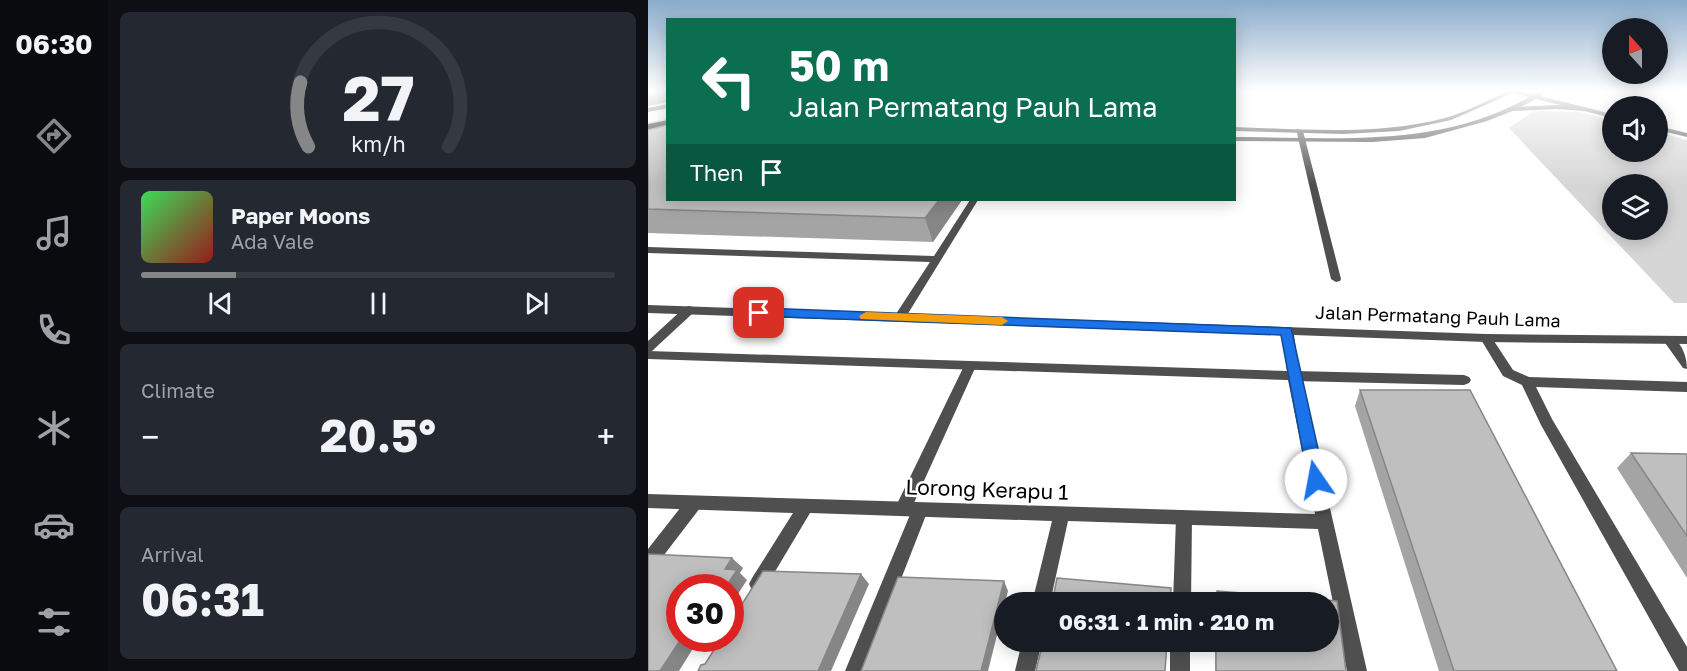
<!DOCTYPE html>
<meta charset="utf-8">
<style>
body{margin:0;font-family:"Golos Text",sans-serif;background:#242831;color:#f1f3f6;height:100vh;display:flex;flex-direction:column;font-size:22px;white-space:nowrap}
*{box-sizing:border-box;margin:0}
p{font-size:20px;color:#9ea1a6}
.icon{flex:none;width:33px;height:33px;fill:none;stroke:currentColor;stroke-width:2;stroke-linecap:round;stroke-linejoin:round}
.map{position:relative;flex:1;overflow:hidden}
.sheet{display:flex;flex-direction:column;gap:12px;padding:12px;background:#0d0f14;width:540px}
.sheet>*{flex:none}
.top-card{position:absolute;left:18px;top:18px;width:570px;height:183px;border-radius:0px;box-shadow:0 3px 15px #0003;background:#0b6e4f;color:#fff;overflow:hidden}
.needle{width:39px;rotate:339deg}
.buttons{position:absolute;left:954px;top:18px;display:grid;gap:12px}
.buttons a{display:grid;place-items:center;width:66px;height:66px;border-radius:50%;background:#171b24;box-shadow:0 3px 15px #0003;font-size:30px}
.speed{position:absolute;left:18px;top:574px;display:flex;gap:12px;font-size:30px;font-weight:700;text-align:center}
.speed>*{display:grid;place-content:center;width:78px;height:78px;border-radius:50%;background:#171b24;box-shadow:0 3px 15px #0003;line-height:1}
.speed .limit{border:9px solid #d22;background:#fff;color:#111}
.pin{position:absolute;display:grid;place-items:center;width:51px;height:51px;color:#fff;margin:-26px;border-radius:12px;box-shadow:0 3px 9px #0006}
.me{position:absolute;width:66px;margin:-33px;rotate:348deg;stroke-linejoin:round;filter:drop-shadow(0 0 4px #0008)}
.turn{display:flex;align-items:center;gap:21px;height:126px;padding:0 24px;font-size:27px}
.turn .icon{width:78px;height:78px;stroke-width:2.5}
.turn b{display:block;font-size:42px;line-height:51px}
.then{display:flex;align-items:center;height:57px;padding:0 24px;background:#0003;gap:12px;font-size:22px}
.big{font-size:45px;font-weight:700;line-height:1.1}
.sheet .widget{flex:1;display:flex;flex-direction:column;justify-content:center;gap:9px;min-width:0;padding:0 21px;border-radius:9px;background:#242831}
.sheet .dial{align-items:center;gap:0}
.dial svg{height:156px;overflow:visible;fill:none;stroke:#363941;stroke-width:7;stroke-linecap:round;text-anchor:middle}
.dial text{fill:#f1f3f6;stroke:none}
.song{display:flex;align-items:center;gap:18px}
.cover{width:72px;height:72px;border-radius:9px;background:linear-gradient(135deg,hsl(130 70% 55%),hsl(0 70% 35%))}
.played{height:6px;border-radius:3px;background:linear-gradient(90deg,#858687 20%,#363941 20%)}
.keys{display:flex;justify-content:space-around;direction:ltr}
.heat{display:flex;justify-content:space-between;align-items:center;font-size:33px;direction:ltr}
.trip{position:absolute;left:346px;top:592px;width:345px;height:60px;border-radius:30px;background:#171b24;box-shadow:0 3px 15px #0003;font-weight:700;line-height:60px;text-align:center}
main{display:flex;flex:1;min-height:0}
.menu{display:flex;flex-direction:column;width:108px;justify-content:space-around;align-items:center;background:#090b0e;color:#9ea1a6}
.menu .icon{width:42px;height:42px}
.menu .selected{color:#858687}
.menu b{font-size:27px;color:#f1f3f6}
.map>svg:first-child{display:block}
.green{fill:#d6d6d6;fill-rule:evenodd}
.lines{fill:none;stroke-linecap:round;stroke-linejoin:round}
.primary-casing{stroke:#dbdbdb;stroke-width:3}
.lane{fill:#4f4f4f;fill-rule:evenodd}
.street{fill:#4f4f4f;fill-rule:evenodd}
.primary{fill:#000;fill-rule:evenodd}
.wall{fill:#a4a4a4}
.shaded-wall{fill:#868686}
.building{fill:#bfbfbf;stroke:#868686;stroke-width:1.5}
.route{fill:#1a73e8;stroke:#114b97;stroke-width:1.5}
.slow{fill:#f59e0b}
.labels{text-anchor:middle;stroke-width:5;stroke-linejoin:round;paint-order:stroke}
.street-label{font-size:18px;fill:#000;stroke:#fff}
.near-street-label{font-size:21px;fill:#000;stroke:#fff}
</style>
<main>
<nav class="menu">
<b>06:30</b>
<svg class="icon selected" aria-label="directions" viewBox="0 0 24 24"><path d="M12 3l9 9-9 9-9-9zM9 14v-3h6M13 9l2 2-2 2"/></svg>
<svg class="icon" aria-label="music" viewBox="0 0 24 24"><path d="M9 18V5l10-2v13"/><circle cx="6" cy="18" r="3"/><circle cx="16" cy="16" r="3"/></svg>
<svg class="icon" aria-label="phone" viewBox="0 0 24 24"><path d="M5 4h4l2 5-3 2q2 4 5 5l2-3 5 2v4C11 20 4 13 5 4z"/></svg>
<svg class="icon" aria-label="climate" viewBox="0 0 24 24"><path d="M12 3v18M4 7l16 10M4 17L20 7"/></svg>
<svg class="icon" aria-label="car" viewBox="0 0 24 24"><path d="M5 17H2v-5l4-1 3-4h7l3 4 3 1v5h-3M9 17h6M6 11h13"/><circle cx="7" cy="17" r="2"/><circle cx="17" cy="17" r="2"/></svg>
<svg class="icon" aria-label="filters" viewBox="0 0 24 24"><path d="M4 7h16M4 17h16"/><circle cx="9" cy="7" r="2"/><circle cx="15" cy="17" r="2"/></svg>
</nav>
<section class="sheet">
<div class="widget dial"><svg viewBox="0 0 100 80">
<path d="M14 69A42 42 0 1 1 86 69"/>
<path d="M14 69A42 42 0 0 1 10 36" stroke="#858687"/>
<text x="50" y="56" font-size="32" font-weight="700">27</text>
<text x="50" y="72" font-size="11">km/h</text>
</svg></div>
<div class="widget">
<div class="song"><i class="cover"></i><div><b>Paper Moons</b><p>Ada Vale</p></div></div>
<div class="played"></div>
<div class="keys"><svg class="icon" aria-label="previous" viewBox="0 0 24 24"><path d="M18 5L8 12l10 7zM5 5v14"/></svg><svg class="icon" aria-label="pause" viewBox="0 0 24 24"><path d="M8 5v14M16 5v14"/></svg><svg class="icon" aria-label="next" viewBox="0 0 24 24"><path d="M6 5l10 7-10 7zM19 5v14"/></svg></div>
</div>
<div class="widget"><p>Climate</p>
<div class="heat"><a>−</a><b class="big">20.5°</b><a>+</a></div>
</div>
<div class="widget"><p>Arrival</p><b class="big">06:31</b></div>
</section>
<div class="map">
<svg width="1039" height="671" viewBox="0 0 1039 671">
<rect width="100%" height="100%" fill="#fff"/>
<path class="green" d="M886,111l46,1 32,8v32h46v-20l29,8v163h-13l-165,-175zM964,184h46v46h-46z"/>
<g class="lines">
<defs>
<path id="primary" d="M20,120v6l-20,4v-6z"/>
</defs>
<use href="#primary" class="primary-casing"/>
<path class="lane" d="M910,105l26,2 3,2 -3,2 -26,-2 -45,2 -3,-2 3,-2z
M648,129l7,2 38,148 -1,2 -4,1 -5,-3z
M322,200h8l-74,120 -4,1 -6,-4 36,-55 -282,-9v-6l286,9z
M41,306l4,1 2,3 -2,3 -41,38 -4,1v-11l37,-34z
M838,334l4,1 23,35 16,7 158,5v10l-151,-5 16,32 135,228v24h-8l-138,-246 -19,-40 -19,-9 -23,-38z
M1021,336c13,5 18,21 18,33l-4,-1 -20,-28z
M322,362l4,1 2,3 -67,148 -6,2 -6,-2 -2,-5 2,-5 67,-138 2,-3z
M646,371l170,4 5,2 2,3 -2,3 -5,2 -170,-4 -5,-2 -1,-3 1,-3z
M46,496l6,2 2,5 -2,5 -46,60 -6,2v-21l40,-51z
M272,503l6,2 2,5 -63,161h-20l67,-161 2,-5z
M536,511l6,2 2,5 -1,85h-18l3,-85 2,-5z
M522,642h20v29h-20z"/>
<path class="street" d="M860,91h11l15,3 6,-3h7l-7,5 72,18v4l-76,-19 -21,11 -28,11 -62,17 -53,4 -138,-1v-4c100,0 205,12 295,-40l-16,-4 -62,27 -52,11 -56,3 -109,-3v-4c70,2 143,9 211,-9 22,-6 42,-18 63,-27z
M20,104v4l-20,4v-4z
M1010,126l29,7v4l-29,-7z
M0,305l838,29 201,2v8l-201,-2 -192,-7 6,41 67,295h-20l-29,-142 -250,-8 -18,82h-18l20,-82 -242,-8 -46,77 -6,3 -6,-3 -3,-6 3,-6 41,-65 -145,-5v-14l667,20 -27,-134 -640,-21v-8l639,20 -5,-36 -634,-22z
M374,642h20l-7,29h-20z"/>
<use href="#primary" class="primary"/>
</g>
<path class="wall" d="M0,130l314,70 -29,42 -285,-9z
M712,390l257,281h-178l-84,-265z
M983,453l56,1v124l-70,-110z
M569,591l120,10 9,70h-131v-29h114v-39h-113z"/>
<path class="shaded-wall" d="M20,93v9l-20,4v-9z
M291,200h23l-29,42 -8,-24z
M84,558l11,10 -3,5 7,7 -17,26v-18h-5v-19z
M213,574l8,10 -38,87h-13z
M356,581l4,10 -20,80h-7z
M33,639h13l3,3 -18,29h-19z
M47,639h16l-5,8z"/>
<path class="building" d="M0,91h20v2l-20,4z
M20,125v75h271l-14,18 -277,-9v-79z
M712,390h110l147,281h-163z
M983,453l56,1v82z
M0,554l84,4 -7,11 12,1 -12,18h-45v51h1l-21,32h-12z
M115,571l98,3 -43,97h-120l3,-6 4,-1 16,-25h9v-16z
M250,577l106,4 -23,90h-120z
M409,578l114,10 -1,15h-118z
M569,591l120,10 9,70h-130v-29h113v-39h-112z
M395,642h124l-2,29h-129z"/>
<linearGradient id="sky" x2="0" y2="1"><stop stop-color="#8aabca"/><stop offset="0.49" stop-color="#fff"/><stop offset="1" stop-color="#fff" stop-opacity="0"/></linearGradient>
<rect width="1039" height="185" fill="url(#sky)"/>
<path class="route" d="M111,308l532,20 34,152 -3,6 -6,2 -6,-2 -2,-6 -27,-145 -526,-19 -2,-3z"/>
<path class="slow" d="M218,312l136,5 6,4 -6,4 -141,-6 -2,-3z"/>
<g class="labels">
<g class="street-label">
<text transform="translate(790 317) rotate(2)" y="6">Jalan Permatang Pauh Lama</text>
</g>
<g class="near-street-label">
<text transform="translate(339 490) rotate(2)" y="7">Lorong Kerapu 1</text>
</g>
</g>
</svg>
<div class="buttons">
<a><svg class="needle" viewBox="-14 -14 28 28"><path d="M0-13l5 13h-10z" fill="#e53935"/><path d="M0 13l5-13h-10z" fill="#9ea1a6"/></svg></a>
<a><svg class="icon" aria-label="sound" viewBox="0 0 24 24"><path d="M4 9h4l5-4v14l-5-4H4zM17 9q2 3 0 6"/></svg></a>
<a><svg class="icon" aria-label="layers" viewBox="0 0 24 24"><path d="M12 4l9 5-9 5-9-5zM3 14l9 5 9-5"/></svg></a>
</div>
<div class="speed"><div class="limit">30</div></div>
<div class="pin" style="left:111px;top:313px;background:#d93025"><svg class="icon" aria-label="arrive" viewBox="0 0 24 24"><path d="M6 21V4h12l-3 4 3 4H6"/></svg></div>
<svg class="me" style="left:668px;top:480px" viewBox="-20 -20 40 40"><circle r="19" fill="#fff"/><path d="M0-13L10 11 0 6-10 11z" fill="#1a73e8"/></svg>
<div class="trip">06:31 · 1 min · 210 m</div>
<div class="top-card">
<div class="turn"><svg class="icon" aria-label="left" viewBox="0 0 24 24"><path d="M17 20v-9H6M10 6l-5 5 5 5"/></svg><div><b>50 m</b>Jalan Permatang Pauh Lama</div></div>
<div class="then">Then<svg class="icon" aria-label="arrive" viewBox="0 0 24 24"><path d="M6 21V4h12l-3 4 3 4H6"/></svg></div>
</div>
</div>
</main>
